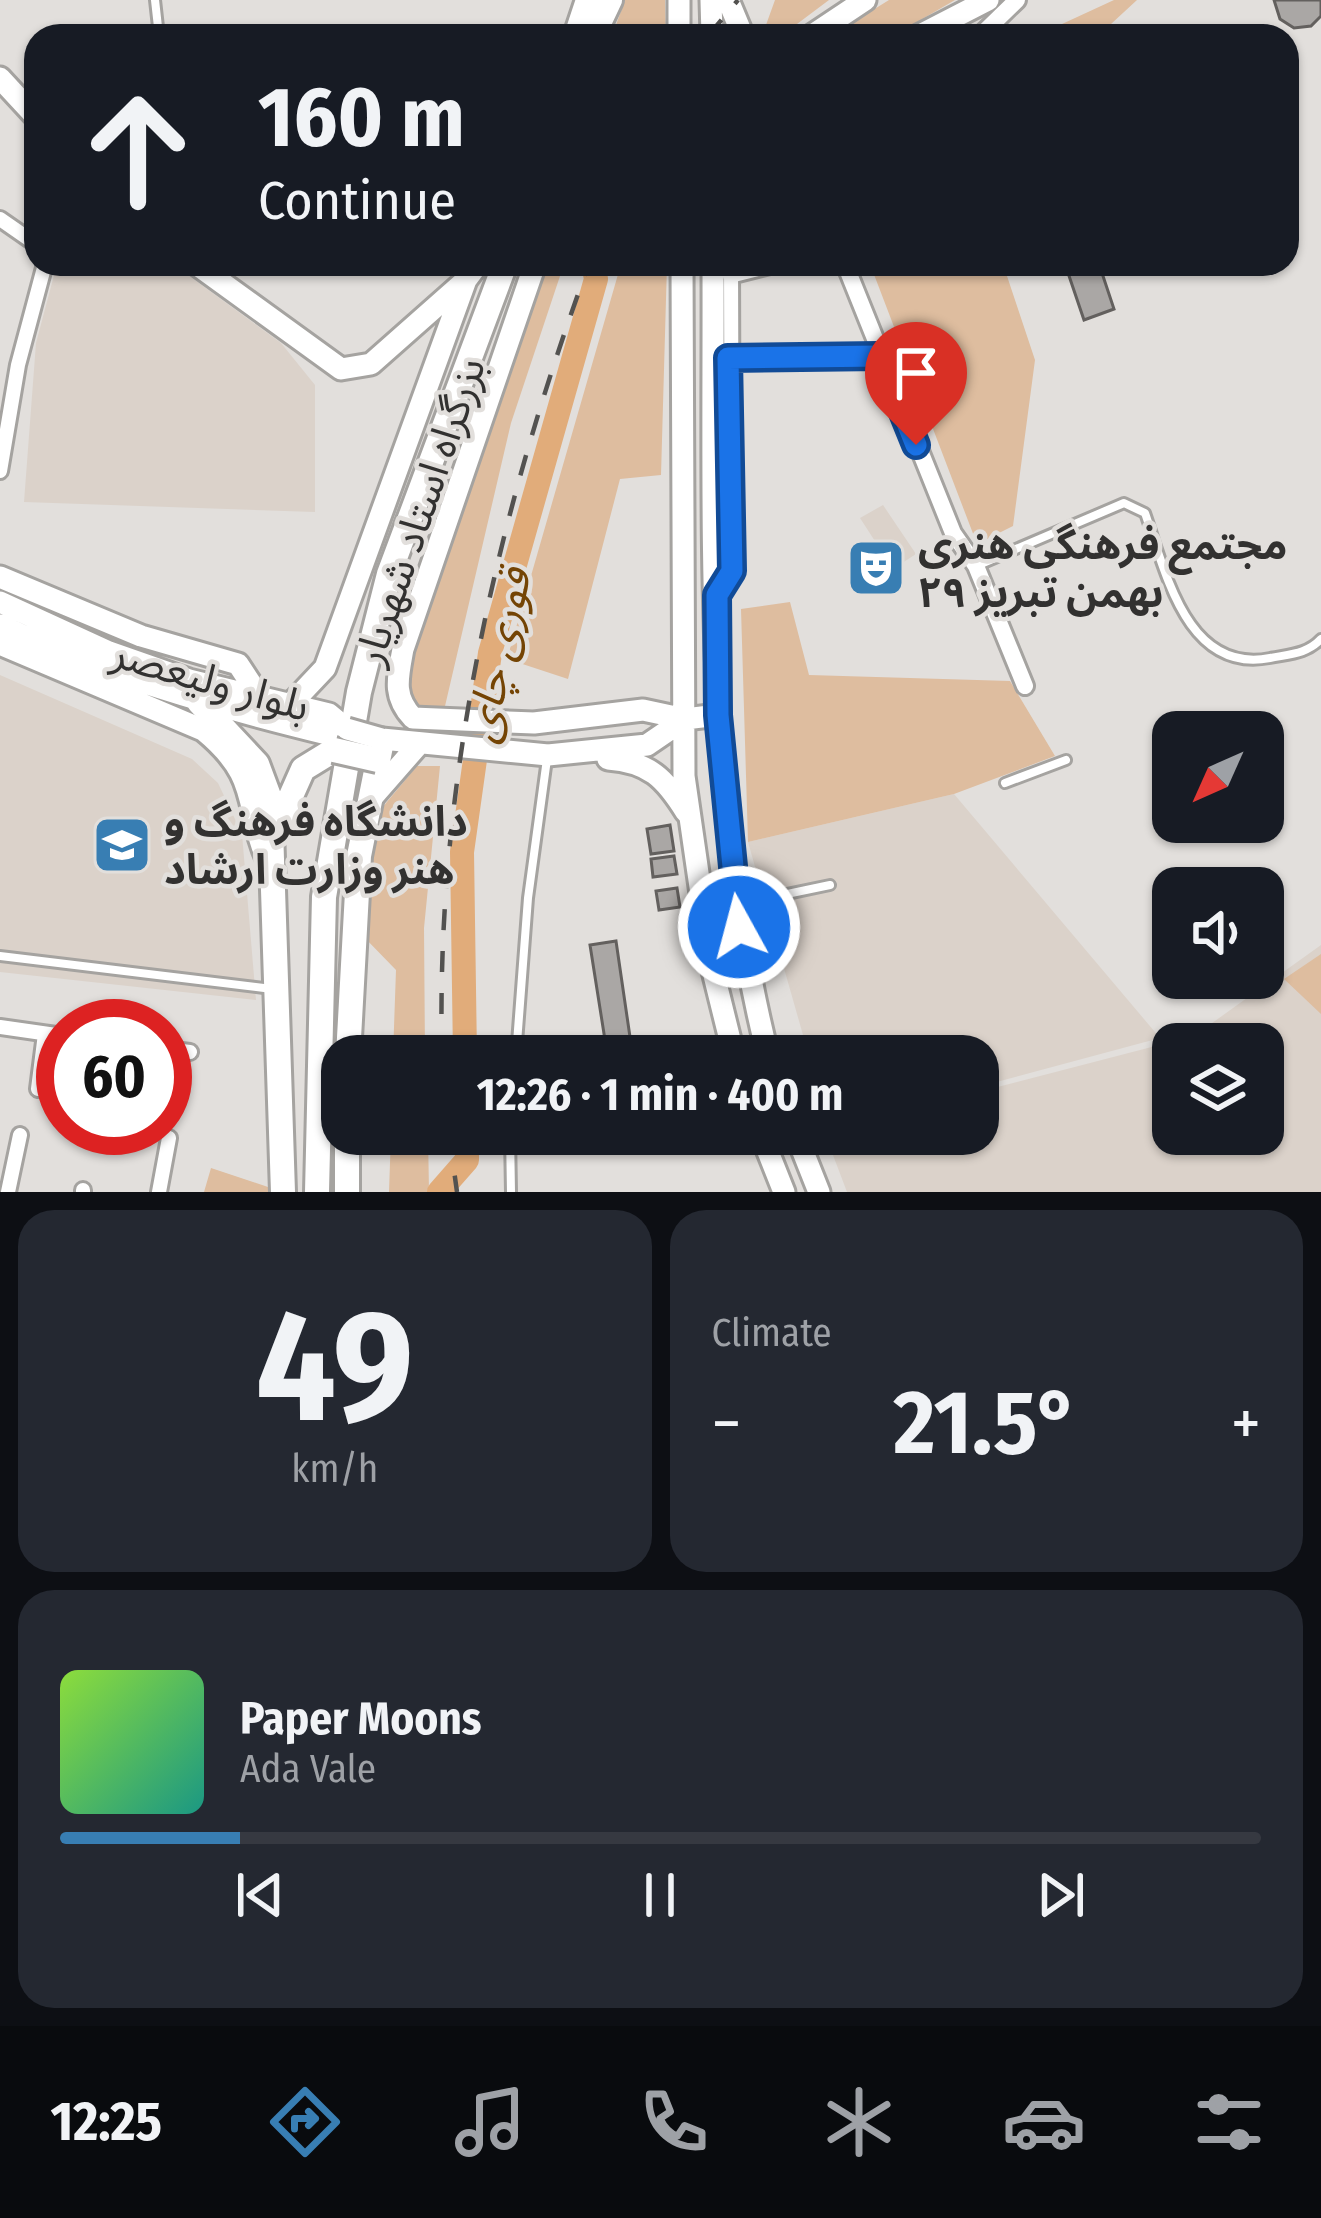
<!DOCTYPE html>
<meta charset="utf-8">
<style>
body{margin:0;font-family:"Fira Sans Condensed","Noto Sans Arabic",sans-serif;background:#242831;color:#f1f3f6;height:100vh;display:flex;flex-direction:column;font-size:45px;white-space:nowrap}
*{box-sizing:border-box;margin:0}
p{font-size:39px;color:#9ea1a6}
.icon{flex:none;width:66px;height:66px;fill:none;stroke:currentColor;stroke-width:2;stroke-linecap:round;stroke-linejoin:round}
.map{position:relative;height:1192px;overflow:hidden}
.details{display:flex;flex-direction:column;gap:18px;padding:18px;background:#0d0f14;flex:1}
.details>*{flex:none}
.top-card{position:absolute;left:24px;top:24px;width:1275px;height:252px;border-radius:36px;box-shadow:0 3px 9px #0004;background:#171b24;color:#f1f3f6;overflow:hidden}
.needle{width:78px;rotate:225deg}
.controls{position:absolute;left:1152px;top:711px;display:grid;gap:24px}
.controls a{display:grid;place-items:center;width:132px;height:132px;border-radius:24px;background:#171b24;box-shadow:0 3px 9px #0004;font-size:60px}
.speed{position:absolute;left:36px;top:999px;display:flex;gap:24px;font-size:60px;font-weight:700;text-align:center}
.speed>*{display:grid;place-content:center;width:156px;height:156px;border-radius:50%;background:#171b24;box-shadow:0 3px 9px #0004;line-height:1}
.speed .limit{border:18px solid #d22;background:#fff;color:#111}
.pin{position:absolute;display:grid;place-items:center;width:102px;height:102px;color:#fff;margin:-123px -51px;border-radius:50% 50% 50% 0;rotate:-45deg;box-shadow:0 0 12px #0007}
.pin .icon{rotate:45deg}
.me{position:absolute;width:132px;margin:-66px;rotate:353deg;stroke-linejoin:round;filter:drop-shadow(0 0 9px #0008)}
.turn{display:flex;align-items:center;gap:42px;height:252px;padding:0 36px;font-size:54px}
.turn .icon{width:156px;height:156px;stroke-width:2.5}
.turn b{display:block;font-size:84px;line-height:102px}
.big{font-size:90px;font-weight:700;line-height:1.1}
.details .card{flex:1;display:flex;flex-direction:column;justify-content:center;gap:18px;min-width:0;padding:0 42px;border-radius:36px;background:#242831}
.details .dial{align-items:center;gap:0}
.dial b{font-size:156px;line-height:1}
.song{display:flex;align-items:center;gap:36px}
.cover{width:144px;height:144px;border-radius:18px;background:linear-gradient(135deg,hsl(90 70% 55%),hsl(170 70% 35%))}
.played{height:12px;border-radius:6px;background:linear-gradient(90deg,#387eb3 15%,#363941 15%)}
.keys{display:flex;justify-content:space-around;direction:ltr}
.heat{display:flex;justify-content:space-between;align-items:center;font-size:66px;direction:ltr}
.details .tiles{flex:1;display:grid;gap:18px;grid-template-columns:1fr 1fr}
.card:last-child{grid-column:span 2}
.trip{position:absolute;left:321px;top:1035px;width:678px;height:120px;border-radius:36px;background:#171b24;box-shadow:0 3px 9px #0004;font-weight:700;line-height:120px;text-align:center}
.tabs{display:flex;height:192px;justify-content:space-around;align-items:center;background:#090b0e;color:#9ea1a6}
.tabs .icon{width:84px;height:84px}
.tabs .on{color:#387eb3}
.tabs b{font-size:54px;color:#f1f3f6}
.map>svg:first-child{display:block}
.built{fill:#dbd2ca;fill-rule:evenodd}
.green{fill:#debd9f}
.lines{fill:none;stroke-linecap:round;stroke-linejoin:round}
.river{stroke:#e1ac7a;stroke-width:24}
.building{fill:#aaa7a5;stroke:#63605e;stroke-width:3}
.service-casing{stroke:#a5a3a0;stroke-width:14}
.minor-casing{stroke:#a5a3a0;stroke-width:20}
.tertiary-casing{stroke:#a5a3a0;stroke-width:22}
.primary-casing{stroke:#a5a3a0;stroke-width:27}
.trunk-casing{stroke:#a5a3a0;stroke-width:30}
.service{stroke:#fff;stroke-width:8}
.minor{stroke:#fff;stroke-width:14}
.tertiary{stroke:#fff;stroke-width:16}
.primary{stroke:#fff;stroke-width:21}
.trunk{stroke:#fff;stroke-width:24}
.rail{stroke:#535250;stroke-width:4.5;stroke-dasharray:21 21;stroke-linecap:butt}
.primary-bridge-casing{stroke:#a5a3a0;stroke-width:27;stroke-linecap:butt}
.trunk-bridge-casing{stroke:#a5a3a0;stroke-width:30;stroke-linecap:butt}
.primary-bridge{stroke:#fff;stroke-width:21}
.trunk-bridge{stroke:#fff;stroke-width:24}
.route-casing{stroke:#114b97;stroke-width:30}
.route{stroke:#1a73e8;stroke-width:21}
.labels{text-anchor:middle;stroke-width:9;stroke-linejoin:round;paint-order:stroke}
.street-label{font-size:42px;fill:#323130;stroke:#e2dfdc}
.poi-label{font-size:42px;font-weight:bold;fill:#323130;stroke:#e2dfdc;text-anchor:start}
.water-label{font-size:45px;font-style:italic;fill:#744404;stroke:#e2dfdc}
</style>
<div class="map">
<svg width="1321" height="1192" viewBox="0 0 1321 1192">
<rect width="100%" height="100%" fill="#e2dfdc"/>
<path class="built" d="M57,264h116l108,79 34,42v127l-291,-10 12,-159z
M883,505l33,49 -23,15 -33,-51z
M0,675l192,84 26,24 24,51 14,166 -256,-28z
M954,794l206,244 -182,49v-31h-169l-61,-214z
M1321,945v247h-474l-22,-58h153v-42l216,-56zM1173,1044h90v90h-90z"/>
<path class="green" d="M625,0h40l1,36h-54z
M775,0h54l-48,36h-19z
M889,0h66l-62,36h-62z
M1114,0h23l-39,36h-62z
M536,264h28l-53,159 -69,296 -34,-16 -1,-40z
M621,264h46l-6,211 -41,4 -52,200 -61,-20z
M870,264h133l32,96 -22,166 -36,18z
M790,602l19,73 201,6 45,75 -101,38 -206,48 -7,-233z
M417,766h23l-16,162 1,128h-32l3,-86 -34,-35 14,-120z
M1321,954v60l-37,-35z
M391,1134h37l1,58h-40z
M211,1168l57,19 1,5h-65z"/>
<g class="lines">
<path class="river" d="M465,1056l-3,-204 28,-199 106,-374 -3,-15
M439,1192l28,-32v-26"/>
</g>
<path class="building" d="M1274,0h47v16l-10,10 -17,2 -14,-9z
M1065,264h34l15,45 -30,11z
M670,825l4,26 -23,3 -4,-25z
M674,856l3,18 -24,3 -2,-18z
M677,888l3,19 -21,3 -3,-19z
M616,941l14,96 -25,3 -15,-95z"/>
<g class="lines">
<defs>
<path id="service" d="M155,0l4,36
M976,566l148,-63 21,10c21,60 42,161 125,145 20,-4 37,-4 51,-19
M1005,783l61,-23
M744,903l86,-18
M0,956l272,33
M516,1056l12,-158 19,-139
M510,1134l1,58"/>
<path id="minor" d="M0,219l36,25
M730,276l48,-12
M728,357l153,-1
M0,471l18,-106 27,-101
M717,595l15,-24 -1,-307
M0,1027l63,9
M165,1049l25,3
M38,1089l7,-55
M8,1192l12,-57
M83,1192v-2
M159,1192l10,-54"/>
<path id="tertiary" d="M980,36l37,-36
M845,264l108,269 23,33 49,120"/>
<path id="primary" d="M679,0v36
M711,0l1,36
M728,0l15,36
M811,36l54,-36
M918,36l70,-36
M0,78l36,39
M196,264l145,105 30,-5 95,-84
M535,264l-132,385c-5,28 -11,47 10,69l121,5 109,-13 42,9 33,-4
M682,264l2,512 27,187 23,93
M713,264c1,265 -10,534 55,792
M0,577l141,59 97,28 21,32
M0,602l109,50 80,28 140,34 18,15
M0,625c106,51 213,81 327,109l20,-5
M0,644l203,86c61,50 39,76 67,136
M291,704l34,-36 141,-388 12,-16
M382,739l166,16 99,-10 38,-26
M608,759c41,3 57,19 78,53
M369,801l49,-56
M761,1134l23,58
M796,1134l23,58"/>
<path id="trunk" d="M576,36l12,-36
M593,36l17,-36
M199,702l58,62 13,35 13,393
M275,832l28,-63 31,-19
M348,1056l11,-200 23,-115
M317,1192l7,-295 35,-205 30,-118 116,-310
M347,1192v-58"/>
</defs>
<use href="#service" class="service-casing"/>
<use href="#minor" class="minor-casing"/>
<use href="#tertiary" class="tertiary-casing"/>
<use href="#primary" class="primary-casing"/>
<use href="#trunk" class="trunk-casing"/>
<use href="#service" class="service"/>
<use href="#minor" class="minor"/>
<use href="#tertiary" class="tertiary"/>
<use href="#primary" class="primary"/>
<use href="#trunk" class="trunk"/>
<path class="rail" d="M708,36l30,-36
M442,1056c-7,-269 54,-540 147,-792
M449,1134l8,58"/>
<defs>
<path id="primary-bridge" d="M347,729l35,10"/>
<path id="trunk-bridge" d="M334,750l44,10"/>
</defs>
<use href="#primary-bridge" class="primary-bridge-casing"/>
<use href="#trunk-bridge" class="trunk-bridge-casing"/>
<use href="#primary-bridge" class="primary-bridge"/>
<use href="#trunk-bridge" class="trunk-bridge"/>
</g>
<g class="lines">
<defs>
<path id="route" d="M739,927l-21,-212 -1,-120 15,-24 -4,-213 152,-2 36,89"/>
</defs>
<use href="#route" class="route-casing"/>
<use href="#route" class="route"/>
</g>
<defs>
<symbol id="theatre-square" viewBox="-11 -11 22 22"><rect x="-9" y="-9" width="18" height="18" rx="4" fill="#387eb3" stroke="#e2dfdc"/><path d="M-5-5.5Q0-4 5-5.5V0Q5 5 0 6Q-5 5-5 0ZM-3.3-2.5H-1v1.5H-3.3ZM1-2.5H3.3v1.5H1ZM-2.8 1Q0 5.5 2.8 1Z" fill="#fff"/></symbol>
<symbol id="university-square" viewBox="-11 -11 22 22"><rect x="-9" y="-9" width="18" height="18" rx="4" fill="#387eb3" stroke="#e2dfdc"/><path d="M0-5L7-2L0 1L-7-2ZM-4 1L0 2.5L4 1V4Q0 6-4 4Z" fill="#fff"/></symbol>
</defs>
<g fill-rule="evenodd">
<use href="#theatre-square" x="843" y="535" width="66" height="66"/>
<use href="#university-square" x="89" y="812" width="66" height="66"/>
</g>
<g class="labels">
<g class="street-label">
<text transform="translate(419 511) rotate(-71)" y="15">بزرگراه استاد شهریار</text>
<text transform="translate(211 679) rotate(16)" y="15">بلوار ولیعصر</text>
</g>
<g class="poi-label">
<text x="918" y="559">مجتمع فرهنگی هنری<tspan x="918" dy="48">۲۹ بهمن تبریز</tspan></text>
<text x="164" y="836">دانشگاه فرهنگ و<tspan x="164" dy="48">هنر وزارت ارشاد</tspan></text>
</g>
<g class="water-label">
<text transform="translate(497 655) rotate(-78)" y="16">قوری چای</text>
</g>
</g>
</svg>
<div class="controls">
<a><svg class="needle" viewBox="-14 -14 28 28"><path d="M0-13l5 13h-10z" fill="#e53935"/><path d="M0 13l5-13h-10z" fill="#9ea1a6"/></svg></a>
<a><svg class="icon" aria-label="sound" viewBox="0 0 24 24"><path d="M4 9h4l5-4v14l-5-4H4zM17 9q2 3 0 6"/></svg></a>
<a><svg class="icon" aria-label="layers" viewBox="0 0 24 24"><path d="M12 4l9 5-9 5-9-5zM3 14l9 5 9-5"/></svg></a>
</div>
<div class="speed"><div class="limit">60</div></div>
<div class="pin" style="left:916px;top:445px;background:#d93025"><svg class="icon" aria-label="arrive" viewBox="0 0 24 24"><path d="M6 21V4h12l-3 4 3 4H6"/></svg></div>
<svg class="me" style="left:739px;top:927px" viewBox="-20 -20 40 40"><circle r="17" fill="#1a73e8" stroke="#fff" stroke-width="3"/><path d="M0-11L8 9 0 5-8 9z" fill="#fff"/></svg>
<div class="trip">12:26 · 1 min · 400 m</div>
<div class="top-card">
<div class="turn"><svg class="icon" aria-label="ahead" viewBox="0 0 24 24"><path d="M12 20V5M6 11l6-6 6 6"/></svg><div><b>160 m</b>Continue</div></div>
</div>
</div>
<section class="details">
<div class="tiles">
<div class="card dial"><b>49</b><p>km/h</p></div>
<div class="card"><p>Climate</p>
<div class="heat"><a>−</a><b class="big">21.5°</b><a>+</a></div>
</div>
<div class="card">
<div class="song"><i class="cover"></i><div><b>Paper Moons</b><p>Ada Vale</p></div></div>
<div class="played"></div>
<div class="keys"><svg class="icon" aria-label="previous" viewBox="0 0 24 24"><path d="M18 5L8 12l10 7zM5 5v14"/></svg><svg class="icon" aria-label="pause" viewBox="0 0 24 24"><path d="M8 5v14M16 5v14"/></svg><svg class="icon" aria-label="next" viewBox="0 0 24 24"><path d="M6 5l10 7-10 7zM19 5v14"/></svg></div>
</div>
</div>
</section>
<nav class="tabs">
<b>12:25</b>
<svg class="icon on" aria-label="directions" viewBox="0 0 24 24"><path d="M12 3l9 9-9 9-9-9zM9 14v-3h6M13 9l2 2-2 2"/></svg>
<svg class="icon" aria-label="music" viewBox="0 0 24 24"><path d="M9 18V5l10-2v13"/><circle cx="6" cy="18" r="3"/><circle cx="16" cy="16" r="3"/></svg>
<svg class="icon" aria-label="phone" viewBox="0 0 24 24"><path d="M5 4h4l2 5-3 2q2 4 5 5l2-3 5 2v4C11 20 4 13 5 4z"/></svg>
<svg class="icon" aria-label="climate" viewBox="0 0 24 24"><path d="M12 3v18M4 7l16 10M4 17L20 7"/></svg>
<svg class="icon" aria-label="car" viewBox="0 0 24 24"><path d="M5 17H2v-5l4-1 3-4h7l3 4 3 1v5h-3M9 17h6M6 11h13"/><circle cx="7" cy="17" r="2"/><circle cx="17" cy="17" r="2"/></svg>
<svg class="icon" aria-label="filters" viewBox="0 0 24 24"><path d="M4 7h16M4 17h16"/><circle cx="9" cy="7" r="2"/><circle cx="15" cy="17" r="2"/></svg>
</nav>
